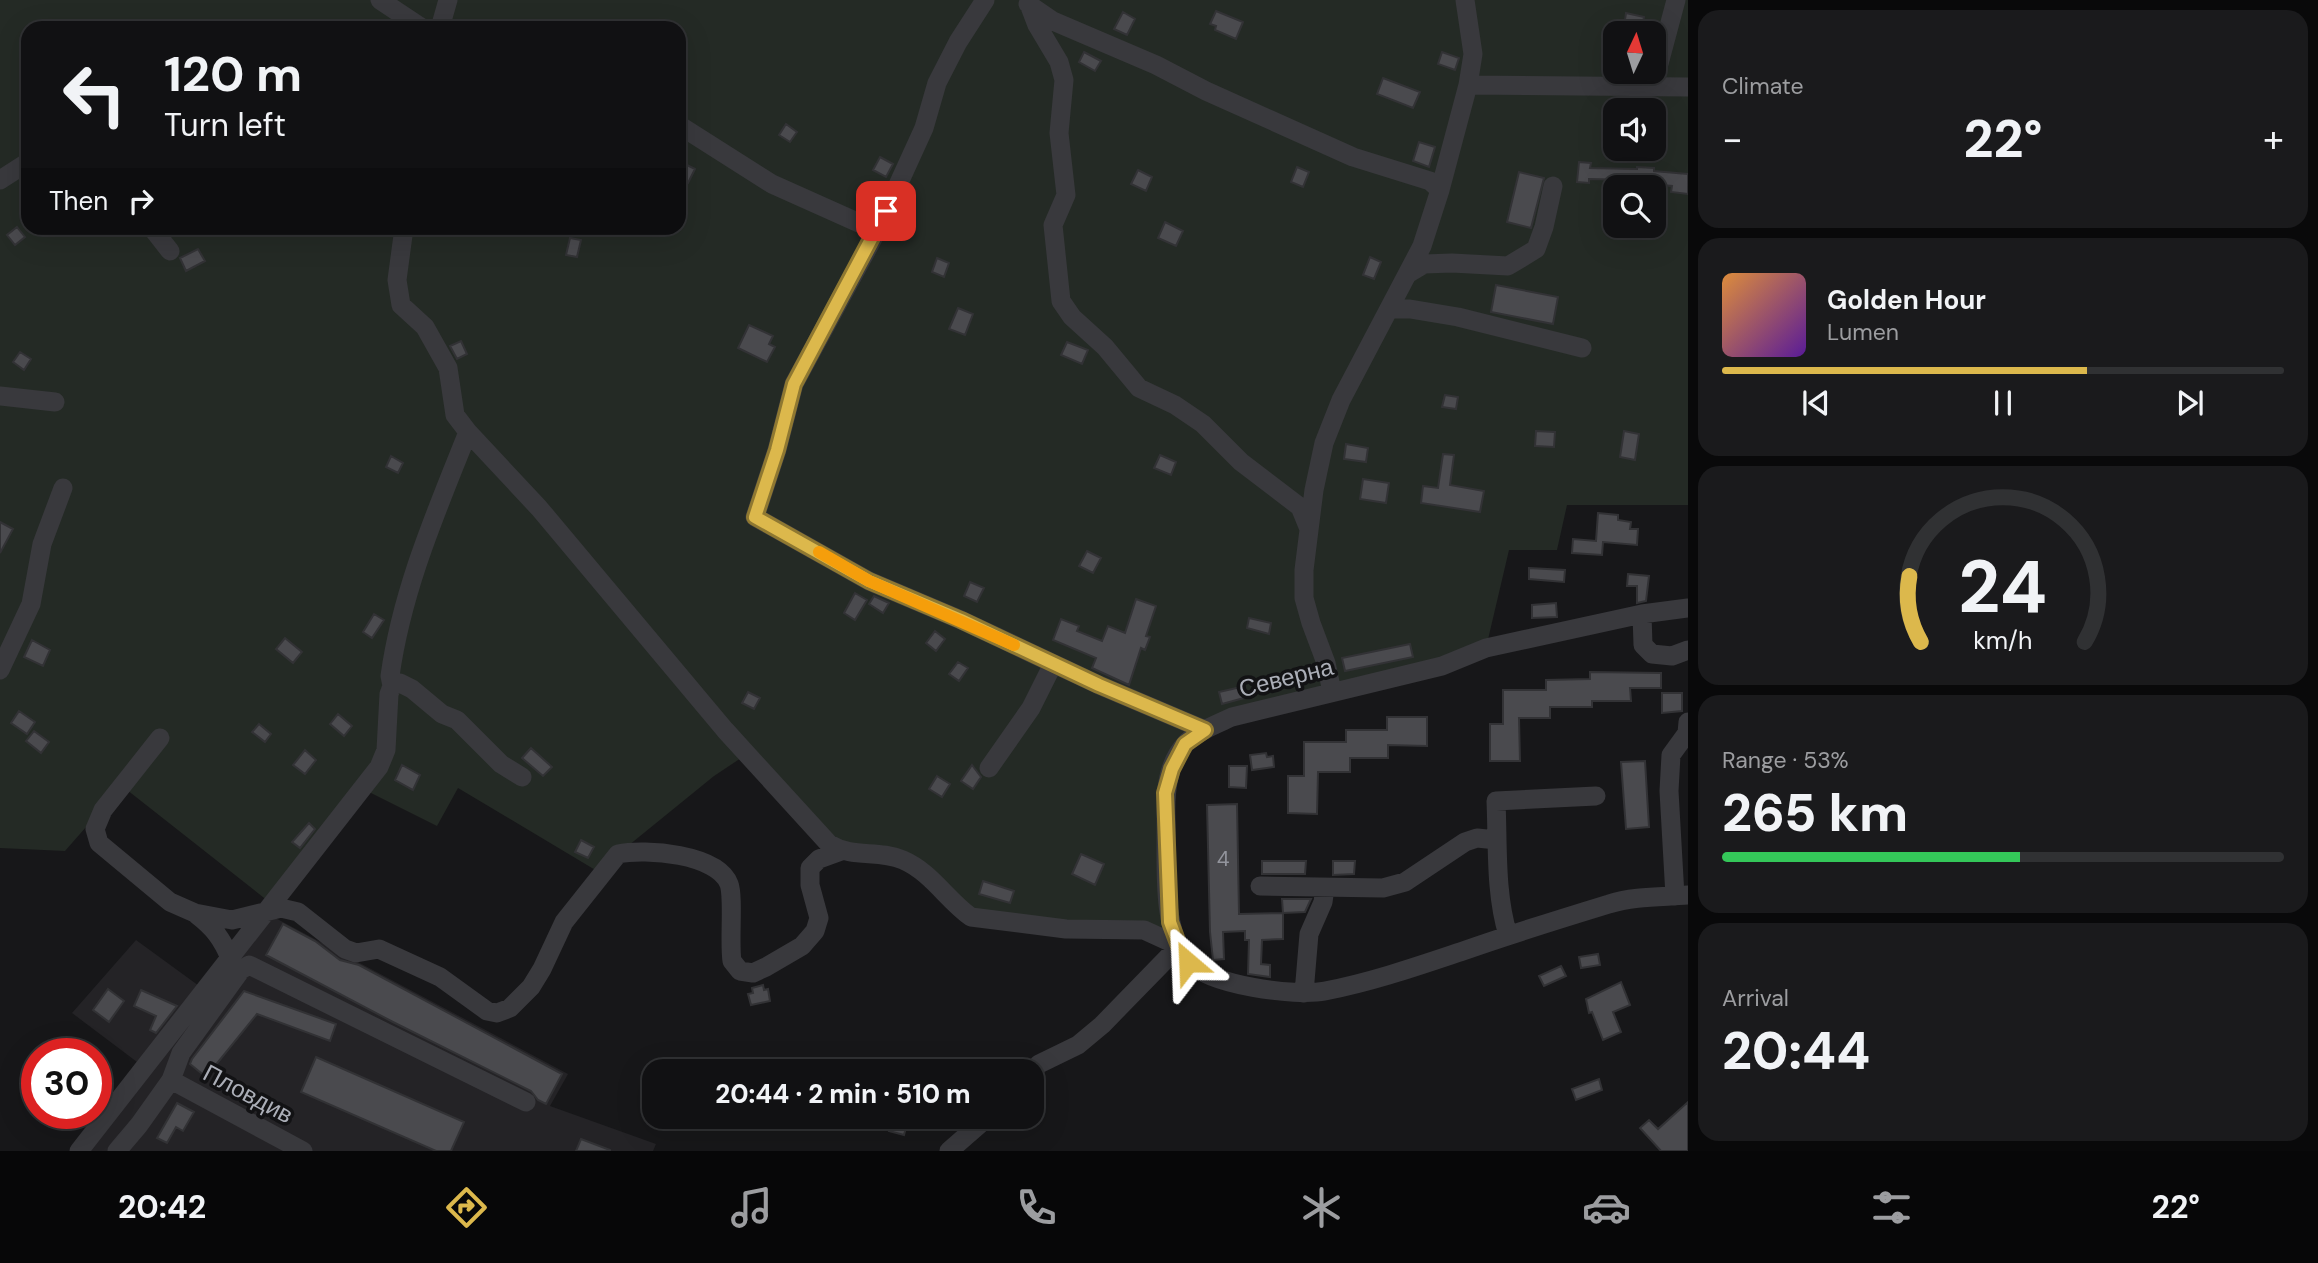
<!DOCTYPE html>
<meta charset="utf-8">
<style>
body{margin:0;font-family:"DM Sans",sans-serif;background:#1a1a1c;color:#f1f3f6;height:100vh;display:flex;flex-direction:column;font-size:26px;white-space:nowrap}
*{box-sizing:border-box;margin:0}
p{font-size:23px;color:#9c9da0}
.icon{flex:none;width:38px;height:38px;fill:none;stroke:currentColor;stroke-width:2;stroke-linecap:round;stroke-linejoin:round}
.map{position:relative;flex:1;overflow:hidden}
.drawer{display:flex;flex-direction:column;gap:10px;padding:10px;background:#09090a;width:630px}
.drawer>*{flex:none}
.banner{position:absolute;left:21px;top:21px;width:665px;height:214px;border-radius:21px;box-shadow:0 7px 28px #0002,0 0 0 2px #303133;background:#111113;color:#f1f3f6;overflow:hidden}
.needle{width:46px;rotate:4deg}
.buttons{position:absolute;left:1603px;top:21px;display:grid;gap:14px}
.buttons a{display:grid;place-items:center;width:63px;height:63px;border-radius:14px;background:#111113;box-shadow:0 7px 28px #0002,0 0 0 2px #303133;font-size:35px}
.speed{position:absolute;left:21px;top:1038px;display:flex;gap:14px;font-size:35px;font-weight:700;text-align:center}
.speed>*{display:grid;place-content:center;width:91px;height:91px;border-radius:50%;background:#111113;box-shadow:0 7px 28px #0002,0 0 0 2px #303133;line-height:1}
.speed .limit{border:10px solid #d22;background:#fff;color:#111}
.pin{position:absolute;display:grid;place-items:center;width:60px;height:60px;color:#fff;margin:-30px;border-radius:14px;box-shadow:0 4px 10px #0006}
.me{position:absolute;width:77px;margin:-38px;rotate:334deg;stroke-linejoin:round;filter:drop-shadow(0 0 5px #0008)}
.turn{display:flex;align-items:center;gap:24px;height:147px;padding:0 28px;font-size:32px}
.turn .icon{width:91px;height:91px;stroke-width:2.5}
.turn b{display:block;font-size:49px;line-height:60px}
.then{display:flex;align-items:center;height:66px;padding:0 28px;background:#0003;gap:14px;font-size:26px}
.big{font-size:52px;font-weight:800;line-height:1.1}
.drawer .card{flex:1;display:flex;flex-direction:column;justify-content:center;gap:10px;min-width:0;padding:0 24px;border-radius:21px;background:#1a1a1c}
.drawer .dial{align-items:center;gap:0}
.dial svg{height:182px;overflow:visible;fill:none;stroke:#303133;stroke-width:7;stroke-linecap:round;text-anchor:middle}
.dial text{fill:#f1f3f6;stroke:none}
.song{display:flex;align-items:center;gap:21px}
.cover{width:84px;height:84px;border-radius:10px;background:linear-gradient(135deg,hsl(30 70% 55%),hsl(270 70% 35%))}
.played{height:7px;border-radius:4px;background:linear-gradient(90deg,#dcb84c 65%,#303133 65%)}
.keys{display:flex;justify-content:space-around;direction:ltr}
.heat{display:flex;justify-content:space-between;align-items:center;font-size:38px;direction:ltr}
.charge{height:10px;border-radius:5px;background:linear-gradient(90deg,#34c759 53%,#303133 0)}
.trip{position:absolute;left:642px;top:1059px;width:402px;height:70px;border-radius:21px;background:#111113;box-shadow:0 7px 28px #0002,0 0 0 2px #303133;font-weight:800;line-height:70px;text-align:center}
.tabs{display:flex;height:112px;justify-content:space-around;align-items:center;background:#070708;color:#9c9da0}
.tabs .icon{width:49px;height:49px}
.tabs .on{color:#dcb84c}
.tabs b{font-size:32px;color:#f1f3f6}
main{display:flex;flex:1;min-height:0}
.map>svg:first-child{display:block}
.built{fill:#242326}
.green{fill:#242a25;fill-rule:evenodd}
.building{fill:#4a4a4e;stroke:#323235;stroke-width:2}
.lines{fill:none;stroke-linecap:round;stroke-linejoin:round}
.minor{stroke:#39393d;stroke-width:19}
.route-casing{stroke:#8f7831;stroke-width:18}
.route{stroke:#dcb84c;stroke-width:12}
.slow{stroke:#f59e0b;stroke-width:12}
.labels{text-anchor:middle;stroke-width:7;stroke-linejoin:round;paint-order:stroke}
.number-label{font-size:21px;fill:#93959d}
.street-label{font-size:24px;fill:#abaeb7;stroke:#121214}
</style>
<main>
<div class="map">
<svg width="1688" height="1151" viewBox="0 0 1688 1151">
<rect width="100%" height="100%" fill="#171719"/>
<path class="built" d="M266,913l302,161 -18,32 106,38 -3,7h-575l67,-83 -73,-55 64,-73 70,51z"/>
<path class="green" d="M0,0h1688v505h-121l-10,45h-48l-23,98 -284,84 -37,61 14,153 -35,-16 -173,-13 -50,-49 -80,-17 -94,-97 -33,22 -96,78 -16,20 -144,-86 -21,38 -74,-37 -90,116 -151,-119 -57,65 -65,-3zM28,28h651v200h-651zM1615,33h39v39h-39zM1615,110h39v39h-39zM1615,187h39v39h-39z"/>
<path class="building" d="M1216,11l27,11 -7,17 -21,-9 1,-4 -6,-2z
M1123,12l12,7 -8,16 -13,-6z
M1626,13l18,4 -3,16h-18z
M1084,52l17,9 -6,10 -16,-9z
M1442,52l17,6 -4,12 -17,-6z
M1383,78l37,14 -7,16 -36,-14z
M786,124l11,8 -7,10 -11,-7z
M1419,142l16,5 -6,20 -16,-6z
M880,157l13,7 -7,13 -13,-7z
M679,161l16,8 -7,14 -9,-4z
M1579,162l12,1 -1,5 47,1v-2l17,1v3l34,3v20l-17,-2 1,-6 -36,-3v-3l-47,-1v4l-12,-1z
M1297,167l12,5 -6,15 -12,-5z
M1138,170l14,7 -6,14 -15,-7z
M1519,172l25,6 -13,50 -24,-6z
M1165,222l18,9 -7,15 -18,-8z
M17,227l8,10 -10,8 -8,-10z
M570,238l11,2 -4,17 -11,-2z
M198,249l7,12 -19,10 -6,-13z
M1370,257l11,5 -7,17 -11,-4z
M937,258l12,5 -5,14 -12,-5z
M1496,285l62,12 -5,27 -62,-12z
M958,308l15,6 -8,21 -16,-6z
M749,325l24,11 -4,8 6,3 -8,15 -29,-14z
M461,341l6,13 -10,5 -7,-13z
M1067,342l21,8 -6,14 -21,-9z
M20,352l11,7 -7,11 -11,-8z
M1445,395l13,2 -2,12 -14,-2z
M1536,431l19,1 -1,15 -19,-1z
M1624,431l15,3 -4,26 -15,-3z
M1346,444l22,4 -2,14 -22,-3z
M1443,454l11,1 -4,30 34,6 -4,21 -59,-9 2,-17 15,2z
M1160,455l16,7 -5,13 -17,-7z
M391,456l12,7 -5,10 -12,-6z
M1363,479l26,4 -3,20 -26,-4z
M1598,513l20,2v5l13,2 -1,7h8l-1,16 -34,-3 -1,13 -30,-2 1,-14 23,2z
M0,522l13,7 -13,24z
M1087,551l14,7 -8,15 -14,-7z
M1529,568l36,2 -1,12 -35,-3z
M1628,574l21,2 -3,25 -9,2v-17h-10z
M970,582l14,6 -7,14 -13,-6z
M855,593l12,7 -12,20 -11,-7z
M874,596l15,7 -6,10 -14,-9z
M1136,599l20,7 -10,30 4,1 -5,13 -4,-2 -12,37 -37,-17 4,-10 -43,-18 8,-21 18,7 -2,5 25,10 6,-15 17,7z
M1556,603l1,14 -25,1v-13z
M374,614l10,6 -12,18 -9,-6z
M1249,618l22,5 -2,11 -22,-6z
M935,631l10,8 -9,12 -10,-8z
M285,638l17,14 -9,11 -17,-14z
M32,640l18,10 -7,16 -19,-9z
M1410,644l3,13 -68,14 -3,-13z
M958,662l10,6 -9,13 -10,-7z
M1590,672l71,1v15h-31l1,13h-39v6h-42v11h-31l1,43h-30v-37h13v-34h43v-10l44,-1z
M1241,687l3,11 -22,6 -3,-12z
M748,692l12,6 -6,11 -12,-6z
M1662,693h20v18l-20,2z
M19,711l16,11 -8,12 -16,-11z
M338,714l14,12 -8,10 -14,-12z
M1387,717h40v29l-39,-1v13h-38v14h-32l-1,42 -29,-1v-37h16v-34h42v-12h41z
M259,724l12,10 -6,8 -13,-10z
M34,731l15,11 -8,11 -15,-12z
M531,748l21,19 -9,9 -21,-18z
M305,750l11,10 -11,14 -12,-9z
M1266,753l1,4 6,-1 1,11 -22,3 -2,-15z
M1645,761l4,66 -23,2 -5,-67z
M402,765l18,10 -7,15 -18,-10z
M972,765l9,12 -8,12 -12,-8z
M1229,766h18l-1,22 -17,-1z
M937,776l13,8 -8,13 -13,-8z
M1237,804l2,110 44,-1v26l-21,1 -1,24 9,1v12l-22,-3 1,-34h-4v-9l-22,1 1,27 -11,1 -3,-28 -3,-127z
M309,823l6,6 -15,19 -8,-6z
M581,840l13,7 -6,11 -13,-6z
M1081,854l23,10 -9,21 -23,-11z
M1262,861h44l-1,13h-43z
M1333,861h22l-1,13 -21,1z
M983,881l31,10 -4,12 -31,-9z
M1282,899h29l-6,13 -22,1z
M283,924l32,17 25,19 19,5 203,109 -16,30 -8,-4 -7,-9 -138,-69 -127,-67z
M1598,954l2,11 -19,3 -2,-11z
M1561,966l5,10 -22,10 -5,-10z
M1621,982l9,23 -17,7 8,20 -18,8 -11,-28 -3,1 -3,-14z
M763,985l1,5 4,-1 2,12 -19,4 -3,-11 5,-1 -1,-5z
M108,989l16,12 -15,21 -16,-12z
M141,990l36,16 -21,27 -6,-3 6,-14 -22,-10z
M244,991l92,33 -6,17 -73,-27 -51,63 -16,-13 2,-5z
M316,1057l148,65 -13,29h-15l-135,-59z
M1599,1079l3,11 -26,10 -4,-11z
M1688,1102v49h-27l-21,-23 9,-8 9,9z
M177,1103l17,9 -11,19 -7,-4 -9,16 -10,-5z
M892,1116h17l-5,19 -15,-4z
M581,1139l29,11v1h-34z"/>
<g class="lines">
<path class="minor" d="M380,0l42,28
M985,0l-27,42 -21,41 -13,45 -47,103 -83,153 -17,66 -22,67 114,64 92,39 138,65 106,45
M1028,4l25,17 103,44 50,26 147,66 77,24 10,9
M1029,4l8,21 22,37 5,18 -5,53 7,62 -13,30 8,76 11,16 33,30 34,41 36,17 28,19 38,38 59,45 9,22
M440,28l8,-28
M1468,85l220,2
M1653,86l23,-86
M679,125l93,59 105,47
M0,180l28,-18
M152,228l18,23
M404,228l-7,52 4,25 24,22 23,41 7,47 13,17 71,76 186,222 104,114c25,15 48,5 74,16 28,12 44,40 68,57l95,12 78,1 35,16 -77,79 -24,20 -39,19 -7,8
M1409,273l15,-9 28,-1 56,3 28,-17 8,-22 9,-41
M1391,309h19l48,8 124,31
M0,396l55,6
M1688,608l-46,6 -156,34 -44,18 -210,51c-15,7 -34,14 -46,26 -19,20 -21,50 -20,75 1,42 -6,112 23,144 20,23 106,35 136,29 47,-9 93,-25 138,-40 48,-17 97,-32 146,-47 24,-8 54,-7 79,-9
M1642,614l1,31 9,9 20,2 16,-6
M0,670l31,-66 11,-60 21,-56
M392,686l-2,-10c12,-86 46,-164 78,-244
M1332,692l-6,-29 -15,-40 -7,-25v-28l10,-80 10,-47 17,-43 81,-154 18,-56 28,-105 5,-31 -8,-54
M160,738l-57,72 -8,19 4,14 71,59 25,11 37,7 49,-12 17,4 47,37 11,4 23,-4 61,28 47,34 10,2 13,-5 21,-21 11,-18 22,-47 54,-68c27,-6 100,0 111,30 5,13 0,59 3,77l8,10 13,2 13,-6 36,-21 13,-15 4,-13 -9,-33v-17l9,-9 22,-8
M989,768l42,-60 22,-44
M1260,886l123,2 22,-6 60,-40 12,-4 20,2
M1675,896l-6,-105 2,-36 16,-22 1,-11
M197,915c17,13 25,24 33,43
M1508,935c-13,-42 -10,-90 -12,-134l100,-5
M1304,993l5,-59 14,-32 2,-14
M171,1080l132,71
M79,1151l300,-384 7,-17 3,-56 3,-8 8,-3 12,6 30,25 15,6 44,44 21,13
M117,1151l22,-26 32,-45 10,-27 60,-83 8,-5 277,137
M949,1151l40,-35"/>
</g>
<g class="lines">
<defs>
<path id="route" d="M886,211l-92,173 -17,66 -22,67 114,64 92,39 138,65 106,45 -20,14 -13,25 -7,24 5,129 9,24 9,16"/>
</defs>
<use href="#route" class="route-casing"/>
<use href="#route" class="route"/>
<path class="slow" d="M819,552l50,29 145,64"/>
</g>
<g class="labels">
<g class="number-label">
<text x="1223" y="866">4</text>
</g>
<g class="street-label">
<text transform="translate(1286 678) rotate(-14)" y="8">Северна</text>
<text transform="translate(248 1094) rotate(28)" y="8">Пловдив</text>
</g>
</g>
</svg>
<div class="buttons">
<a><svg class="needle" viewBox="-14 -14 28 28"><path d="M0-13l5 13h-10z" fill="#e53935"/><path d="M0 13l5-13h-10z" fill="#9c9da0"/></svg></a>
<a><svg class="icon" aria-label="sound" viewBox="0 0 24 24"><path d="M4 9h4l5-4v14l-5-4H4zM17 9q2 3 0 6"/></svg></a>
<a><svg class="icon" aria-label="search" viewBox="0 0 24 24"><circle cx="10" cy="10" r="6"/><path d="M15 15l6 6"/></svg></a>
</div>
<div class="speed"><div class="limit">30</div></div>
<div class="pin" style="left:886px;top:211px;background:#d93025"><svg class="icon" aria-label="arrive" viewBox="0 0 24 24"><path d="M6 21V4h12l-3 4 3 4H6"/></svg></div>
<svg class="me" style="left:1188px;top:962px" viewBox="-20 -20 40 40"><path d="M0-17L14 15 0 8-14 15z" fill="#dcb84c" stroke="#fff" stroke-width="4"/></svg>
<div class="trip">20:44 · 2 min · 510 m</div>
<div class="banner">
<div class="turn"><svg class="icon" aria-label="left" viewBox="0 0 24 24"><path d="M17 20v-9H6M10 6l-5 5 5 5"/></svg><div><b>120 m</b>Turn left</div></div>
<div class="then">Then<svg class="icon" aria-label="right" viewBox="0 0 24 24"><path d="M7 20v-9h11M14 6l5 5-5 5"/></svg></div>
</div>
</div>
<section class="drawer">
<div class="card"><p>Climate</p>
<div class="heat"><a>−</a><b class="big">22°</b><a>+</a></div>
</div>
<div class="card">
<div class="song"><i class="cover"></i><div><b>Golden Hour</b><p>Lumen</p></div></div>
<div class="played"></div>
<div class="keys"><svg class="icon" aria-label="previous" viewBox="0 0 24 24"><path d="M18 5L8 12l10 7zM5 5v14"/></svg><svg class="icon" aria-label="pause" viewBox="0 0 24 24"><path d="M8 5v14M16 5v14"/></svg><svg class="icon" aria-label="next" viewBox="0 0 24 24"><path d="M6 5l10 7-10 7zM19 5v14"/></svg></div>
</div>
<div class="card dial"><svg viewBox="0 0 100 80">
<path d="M14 69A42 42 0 1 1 86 69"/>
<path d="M14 69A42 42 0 0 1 9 40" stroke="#dcb84c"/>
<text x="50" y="56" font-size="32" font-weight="700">24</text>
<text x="50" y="72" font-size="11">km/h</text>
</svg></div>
<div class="card"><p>Range · 53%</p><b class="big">265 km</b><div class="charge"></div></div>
<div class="card"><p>Arrival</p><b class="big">20:44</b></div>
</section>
</main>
<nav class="tabs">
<b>20:42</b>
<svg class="icon on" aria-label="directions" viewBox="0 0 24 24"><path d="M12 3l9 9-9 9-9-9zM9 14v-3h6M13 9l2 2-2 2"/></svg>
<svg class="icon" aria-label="music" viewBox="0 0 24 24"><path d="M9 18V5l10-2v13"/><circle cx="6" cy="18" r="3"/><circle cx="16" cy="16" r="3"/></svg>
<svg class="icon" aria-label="phone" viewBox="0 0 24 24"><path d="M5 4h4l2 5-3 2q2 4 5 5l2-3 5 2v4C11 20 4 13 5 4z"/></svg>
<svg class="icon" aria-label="climate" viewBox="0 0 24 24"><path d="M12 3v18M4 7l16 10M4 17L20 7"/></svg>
<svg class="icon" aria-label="car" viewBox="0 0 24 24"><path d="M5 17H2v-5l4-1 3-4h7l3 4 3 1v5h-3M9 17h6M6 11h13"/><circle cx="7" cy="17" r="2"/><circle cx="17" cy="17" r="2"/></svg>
<svg class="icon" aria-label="filters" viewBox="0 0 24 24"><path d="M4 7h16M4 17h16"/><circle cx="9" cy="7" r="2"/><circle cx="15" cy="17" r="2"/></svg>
<b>22°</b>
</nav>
